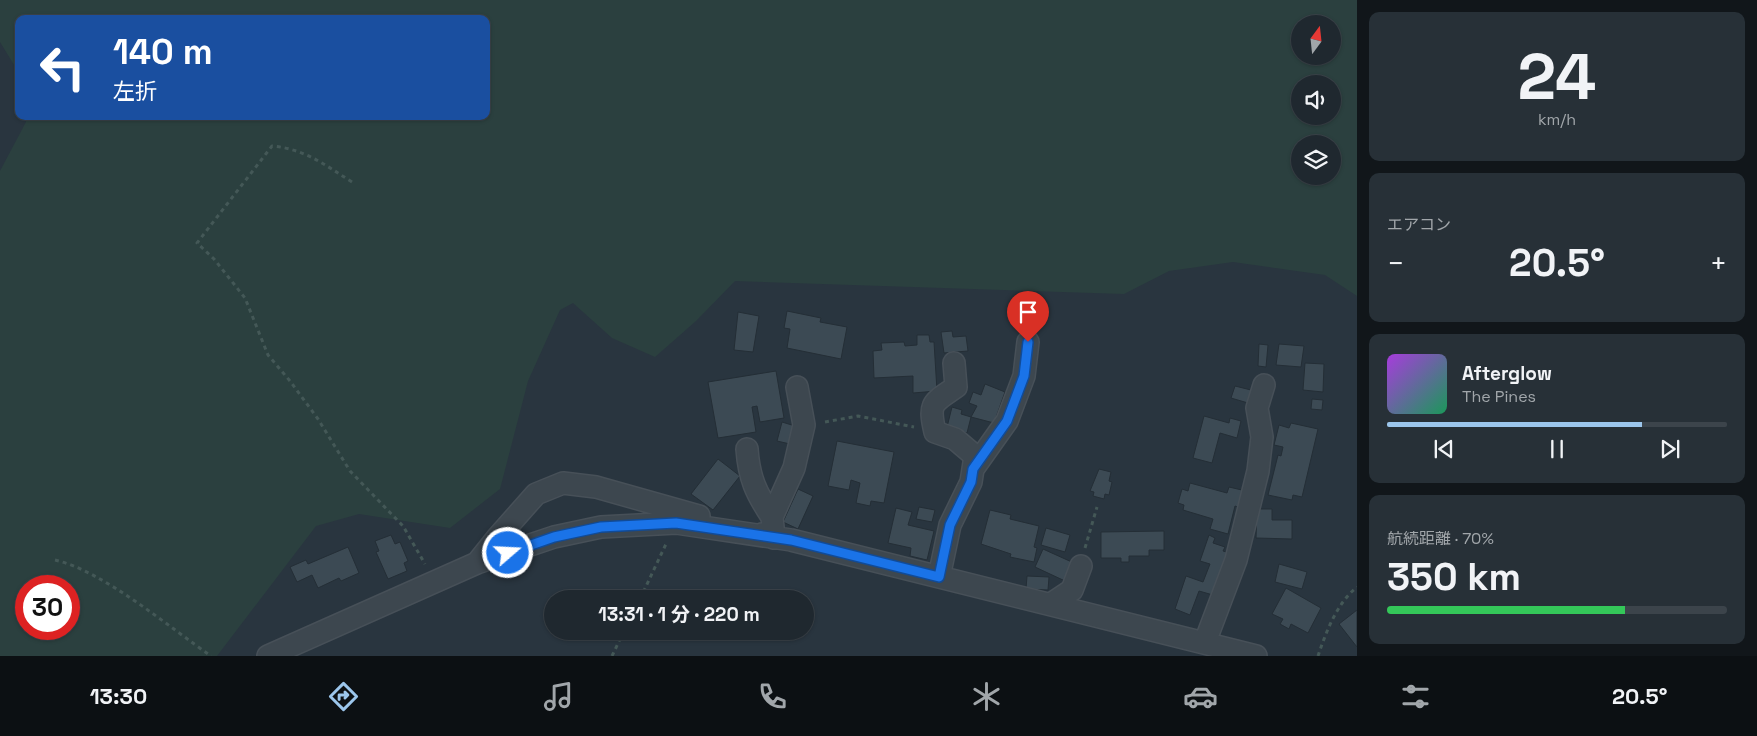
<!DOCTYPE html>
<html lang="ja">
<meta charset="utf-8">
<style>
body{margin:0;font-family:"Space Grotesk","Noto Sans JP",sans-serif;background:#273037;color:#f1f3f6;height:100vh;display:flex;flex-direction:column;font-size:19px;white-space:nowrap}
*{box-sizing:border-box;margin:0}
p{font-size:16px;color:#a1a6aa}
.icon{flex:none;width:28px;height:28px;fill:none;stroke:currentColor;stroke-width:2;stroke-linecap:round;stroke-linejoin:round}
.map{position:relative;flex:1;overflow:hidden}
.side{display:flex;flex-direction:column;gap:12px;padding:12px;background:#11161a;width:400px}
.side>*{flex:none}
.banner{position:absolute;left:15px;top:15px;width:475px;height:105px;border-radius:10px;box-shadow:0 1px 4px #0004,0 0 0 1px #3c444b;background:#1a4fa0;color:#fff;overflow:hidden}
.needle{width:32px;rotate:15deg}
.fabs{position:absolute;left:1291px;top:15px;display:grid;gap:10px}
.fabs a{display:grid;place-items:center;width:50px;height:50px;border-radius:50%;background:#1f282f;box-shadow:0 1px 4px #0004,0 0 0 1px #3c444b;font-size:25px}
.speed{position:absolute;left:15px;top:575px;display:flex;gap:10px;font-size:25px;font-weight:700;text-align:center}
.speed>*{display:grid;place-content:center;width:65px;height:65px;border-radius:50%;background:#1f282f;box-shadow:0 1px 4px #0004,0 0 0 1px #3c444b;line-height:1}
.speed .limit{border:8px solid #d22;background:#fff;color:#111}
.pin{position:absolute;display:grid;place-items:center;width:42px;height:42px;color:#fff;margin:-51px -21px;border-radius:50% 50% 50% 0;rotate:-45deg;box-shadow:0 0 5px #0007}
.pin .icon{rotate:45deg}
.me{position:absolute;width:55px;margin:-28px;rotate:71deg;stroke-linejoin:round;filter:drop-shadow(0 0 4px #0008)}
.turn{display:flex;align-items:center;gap:18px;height:105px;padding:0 15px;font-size:22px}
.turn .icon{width:65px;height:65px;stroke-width:2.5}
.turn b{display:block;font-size:35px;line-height:42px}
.big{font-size:38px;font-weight:700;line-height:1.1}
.side .tile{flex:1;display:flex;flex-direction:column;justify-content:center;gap:8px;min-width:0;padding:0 18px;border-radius:10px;background:#273037}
.side .dial{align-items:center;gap:0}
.dial b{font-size:65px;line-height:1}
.song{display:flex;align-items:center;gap:15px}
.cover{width:60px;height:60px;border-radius:8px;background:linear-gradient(135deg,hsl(280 70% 55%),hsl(150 70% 35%))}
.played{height:5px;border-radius:2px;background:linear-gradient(90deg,#9cc6ec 75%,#3c444b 75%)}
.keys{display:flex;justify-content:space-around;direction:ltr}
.heat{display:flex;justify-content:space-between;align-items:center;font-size:28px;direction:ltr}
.charge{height:8px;border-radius:4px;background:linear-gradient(90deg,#34c759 70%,#3c444b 0)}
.trip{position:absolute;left:544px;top:590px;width:270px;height:50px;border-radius:25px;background:#1f282f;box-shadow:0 1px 4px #0004,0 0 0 1px #3c444b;font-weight:700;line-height:50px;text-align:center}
.dock{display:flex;height:80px;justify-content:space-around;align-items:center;background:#0c1013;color:#a1a6aa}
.dock .icon{width:35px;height:35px}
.dock .active{color:#9cc6ec}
.dock b{font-size:22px;color:#f1f3f6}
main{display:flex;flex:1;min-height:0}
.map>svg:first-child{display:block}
.green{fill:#2b403f;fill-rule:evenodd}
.building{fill:#3c4a54;stroke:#242e36}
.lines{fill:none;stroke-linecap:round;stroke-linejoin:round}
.minor-casing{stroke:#475058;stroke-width:24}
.path{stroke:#445857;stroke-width:3;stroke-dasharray:4 4;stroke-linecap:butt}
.minor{stroke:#3d474f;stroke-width:21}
.route-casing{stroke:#114b97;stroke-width:12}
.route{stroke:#1a73e8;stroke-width:9}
</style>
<main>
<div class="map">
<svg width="1357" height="656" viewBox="0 0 1357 656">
<rect width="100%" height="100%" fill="#29353f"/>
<path class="green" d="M0,0h1357v296l-32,-21 -92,-13 -64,9 -45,23 -389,-13 -39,40 -41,36 -43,-19 -39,-35 -13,7 -32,71 -28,108 -50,39 -91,-14 -43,12 -99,130h-217v-485l26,-49v-6h460v-97h-467v54l-19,-31zM1300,24h32v32h-32zM1300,84h32v32h-32zM1300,144h32v32h-32zM26,586h43v43h-43z"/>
<path class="building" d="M787,311l34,7 -1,4 27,5 -6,32 -54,-11 3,-19 -6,-1z
M738,312l21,4 -6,36 -19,-2z
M952,331l1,6 13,-1 2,15 -24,2 -3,-21z
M917,335h12l1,7h4l3,49 -24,2v-17l-39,2 -1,-27 9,-1 -1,-7 23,-1 1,4 12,-1z
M1259,344l9,1 -2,22 -8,-1z
M1279,344l25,2 -3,21 -25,-2z
M1305,363l19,1 -1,28 -20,-2z
M776,371l8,47 -24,4 -3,-16 -5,1 4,25 -38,6 -10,-56z
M985,384l20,8 -11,31 -23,-6 6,-11 -8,-3 4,-11 8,3z
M1235,386l16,4 -3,13 -17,-5z
M1312,399l11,1 -1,10 -11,-1z
M952,407l10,3 -1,4 10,3 -4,16 -20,-6z
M1204,416l25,7 1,-5 11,3 -4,17 -17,-5 -8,30 -19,-5z
M782,422l13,4 -5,18 -13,-3z
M1291,423l27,6 -16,68 -9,-2 -1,5 -24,-5 10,-40 3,1 2,-9 -9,-2 5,-20 10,3z
M837,441l57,11 -10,51 -13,-2 -1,5 -14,-3 4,-20 -9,-3 -2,10 -21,-4z
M718,459l22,17 -27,34 -22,-16z
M1099,469l12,3 -2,9 3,1 -3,13 -4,-1 -1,5 -11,-3 1,-4 -4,-1z
M1190,483l37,10 2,-6 17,4 -8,16 -3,-1 -7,28 -18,-5 3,-10 -30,-9 1,-5 -6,-2 4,-14 6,2z
M798,489l15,7 -15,33 -15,-7z
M919,507l16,3 -3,12 -16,-3z
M896,508l16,4 -4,13 26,6 -7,29 -17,-4 1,-8 -23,-5z
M1257,509h15v11h20v19l-36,-1z
M990,510l21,5 -1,4 29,7 -5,21 3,1 -3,14 -24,-5 1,-3 -30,-10z
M1046,528l24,7 -5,17 -24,-7z
M1164,531v19h-15v6h-20v6h-8v-4h-20v-26z
M391,535l4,9 5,-2 8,19 -4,2 3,8 -19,8 -12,-27 3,-1 -4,-10z
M1209,535l6,3 -2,5 12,4 -2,4 10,3 -20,41 -14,-4 -9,24 -15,-6 11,-33 17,6 7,-18 -10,-3z
M348,547l11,26 -18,8 -2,-3 -21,10 -6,-13 -15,7 -7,-15 16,-7 2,4z
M1043,549l31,14 -9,18 -30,-14z
M1279,564l28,8 -5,17 -27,-7z
M1027,576l22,1 -1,13 -22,-1z
M1286,588l35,20 -13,25 -17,-9 -2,5 -9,-5 3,-5 -11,-5z
M1357,610v37l-18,-23z"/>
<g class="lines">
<defs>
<path id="minor" d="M747,449c2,29 9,44 25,68
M973,469l34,-48 17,-45 4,-34
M762,534l12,4 -2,-21 22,-49 10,-43 -7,-38
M477,563l20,-25 39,-44 27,-11 33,4 103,29
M939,577l11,-52 21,-43 4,-26 -20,-17 -20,-7c-7,-30 -2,-29 21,-45l-2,-24
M1051,604l21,-14 9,-24
M1205,642l31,-82 22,-89 4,-34 -5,-29 7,-23
M268,656l209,-93 77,-26 47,-10 75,-4 115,17 465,116"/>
</defs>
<use href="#minor" class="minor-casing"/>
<path class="path" d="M352,182c-27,-17 -47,-33 -80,-36l-75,97 17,16 31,39 23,57 22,26 28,38 32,52 53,55 22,38
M825,422l33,-6 56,11
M1085,548l12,-41
M55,560c48,11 114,67 156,96
M640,599l26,-55
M612,656l12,-25
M1318,656c8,-24 19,-53 39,-69"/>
<use href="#minor" class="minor"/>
</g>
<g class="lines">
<defs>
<path id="route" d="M508,553l46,-16 47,-10 75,-4 115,17 148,37 11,-52 21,-43 2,-13 34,-48 17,-45 4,-34"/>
</defs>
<use href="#route" class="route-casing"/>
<use href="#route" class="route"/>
</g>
</svg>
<div class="fabs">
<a><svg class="needle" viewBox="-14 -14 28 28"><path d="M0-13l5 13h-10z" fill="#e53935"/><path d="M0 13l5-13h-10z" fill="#a1a6aa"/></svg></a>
<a><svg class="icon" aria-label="sound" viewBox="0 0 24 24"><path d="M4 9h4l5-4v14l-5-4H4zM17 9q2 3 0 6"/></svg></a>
<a><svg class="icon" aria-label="layers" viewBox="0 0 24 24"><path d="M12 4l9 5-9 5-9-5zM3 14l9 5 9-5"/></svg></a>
</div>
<div class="speed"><div class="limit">30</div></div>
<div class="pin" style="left:1028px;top:342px;background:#d93025"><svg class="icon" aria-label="arrive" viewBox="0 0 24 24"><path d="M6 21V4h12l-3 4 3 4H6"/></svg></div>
<svg class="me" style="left:508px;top:553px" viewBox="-20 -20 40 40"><circle r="17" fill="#1a73e8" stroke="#fff" stroke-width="3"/><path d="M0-11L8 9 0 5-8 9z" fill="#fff"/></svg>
<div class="trip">13:31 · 1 分 · 220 m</div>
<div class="banner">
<div class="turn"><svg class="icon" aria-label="left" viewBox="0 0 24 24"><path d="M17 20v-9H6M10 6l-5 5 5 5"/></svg><div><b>140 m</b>左折</div></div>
</div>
</div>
<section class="side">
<div class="tile dial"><b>24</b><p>km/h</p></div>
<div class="tile"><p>エアコン</p>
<div class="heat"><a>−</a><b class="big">20.5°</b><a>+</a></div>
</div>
<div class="tile">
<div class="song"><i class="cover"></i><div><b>Afterglow</b><p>The Pines</p></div></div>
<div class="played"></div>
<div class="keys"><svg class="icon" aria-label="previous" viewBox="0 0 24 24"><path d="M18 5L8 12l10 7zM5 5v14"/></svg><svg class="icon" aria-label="pause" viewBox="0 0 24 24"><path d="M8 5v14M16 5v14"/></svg><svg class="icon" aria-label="next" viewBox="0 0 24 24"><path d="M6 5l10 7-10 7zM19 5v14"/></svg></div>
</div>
<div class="tile"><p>航続距離 · 70%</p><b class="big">350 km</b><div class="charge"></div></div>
</section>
</main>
<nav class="dock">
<b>13:30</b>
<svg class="icon active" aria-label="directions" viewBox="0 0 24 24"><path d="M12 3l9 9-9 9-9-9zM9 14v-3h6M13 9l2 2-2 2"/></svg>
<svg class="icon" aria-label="music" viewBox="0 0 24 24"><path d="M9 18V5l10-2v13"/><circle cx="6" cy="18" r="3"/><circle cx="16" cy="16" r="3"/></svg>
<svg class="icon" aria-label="phone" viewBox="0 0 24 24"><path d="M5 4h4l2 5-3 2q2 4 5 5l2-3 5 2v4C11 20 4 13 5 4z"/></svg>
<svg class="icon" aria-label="climate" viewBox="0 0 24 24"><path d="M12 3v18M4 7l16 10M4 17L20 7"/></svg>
<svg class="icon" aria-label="car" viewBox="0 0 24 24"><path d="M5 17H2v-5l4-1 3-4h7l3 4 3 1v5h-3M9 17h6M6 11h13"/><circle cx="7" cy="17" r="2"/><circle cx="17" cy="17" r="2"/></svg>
<svg class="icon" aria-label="filters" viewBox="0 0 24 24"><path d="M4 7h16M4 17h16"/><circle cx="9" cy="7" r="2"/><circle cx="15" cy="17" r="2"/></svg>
<b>20.5°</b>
</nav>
